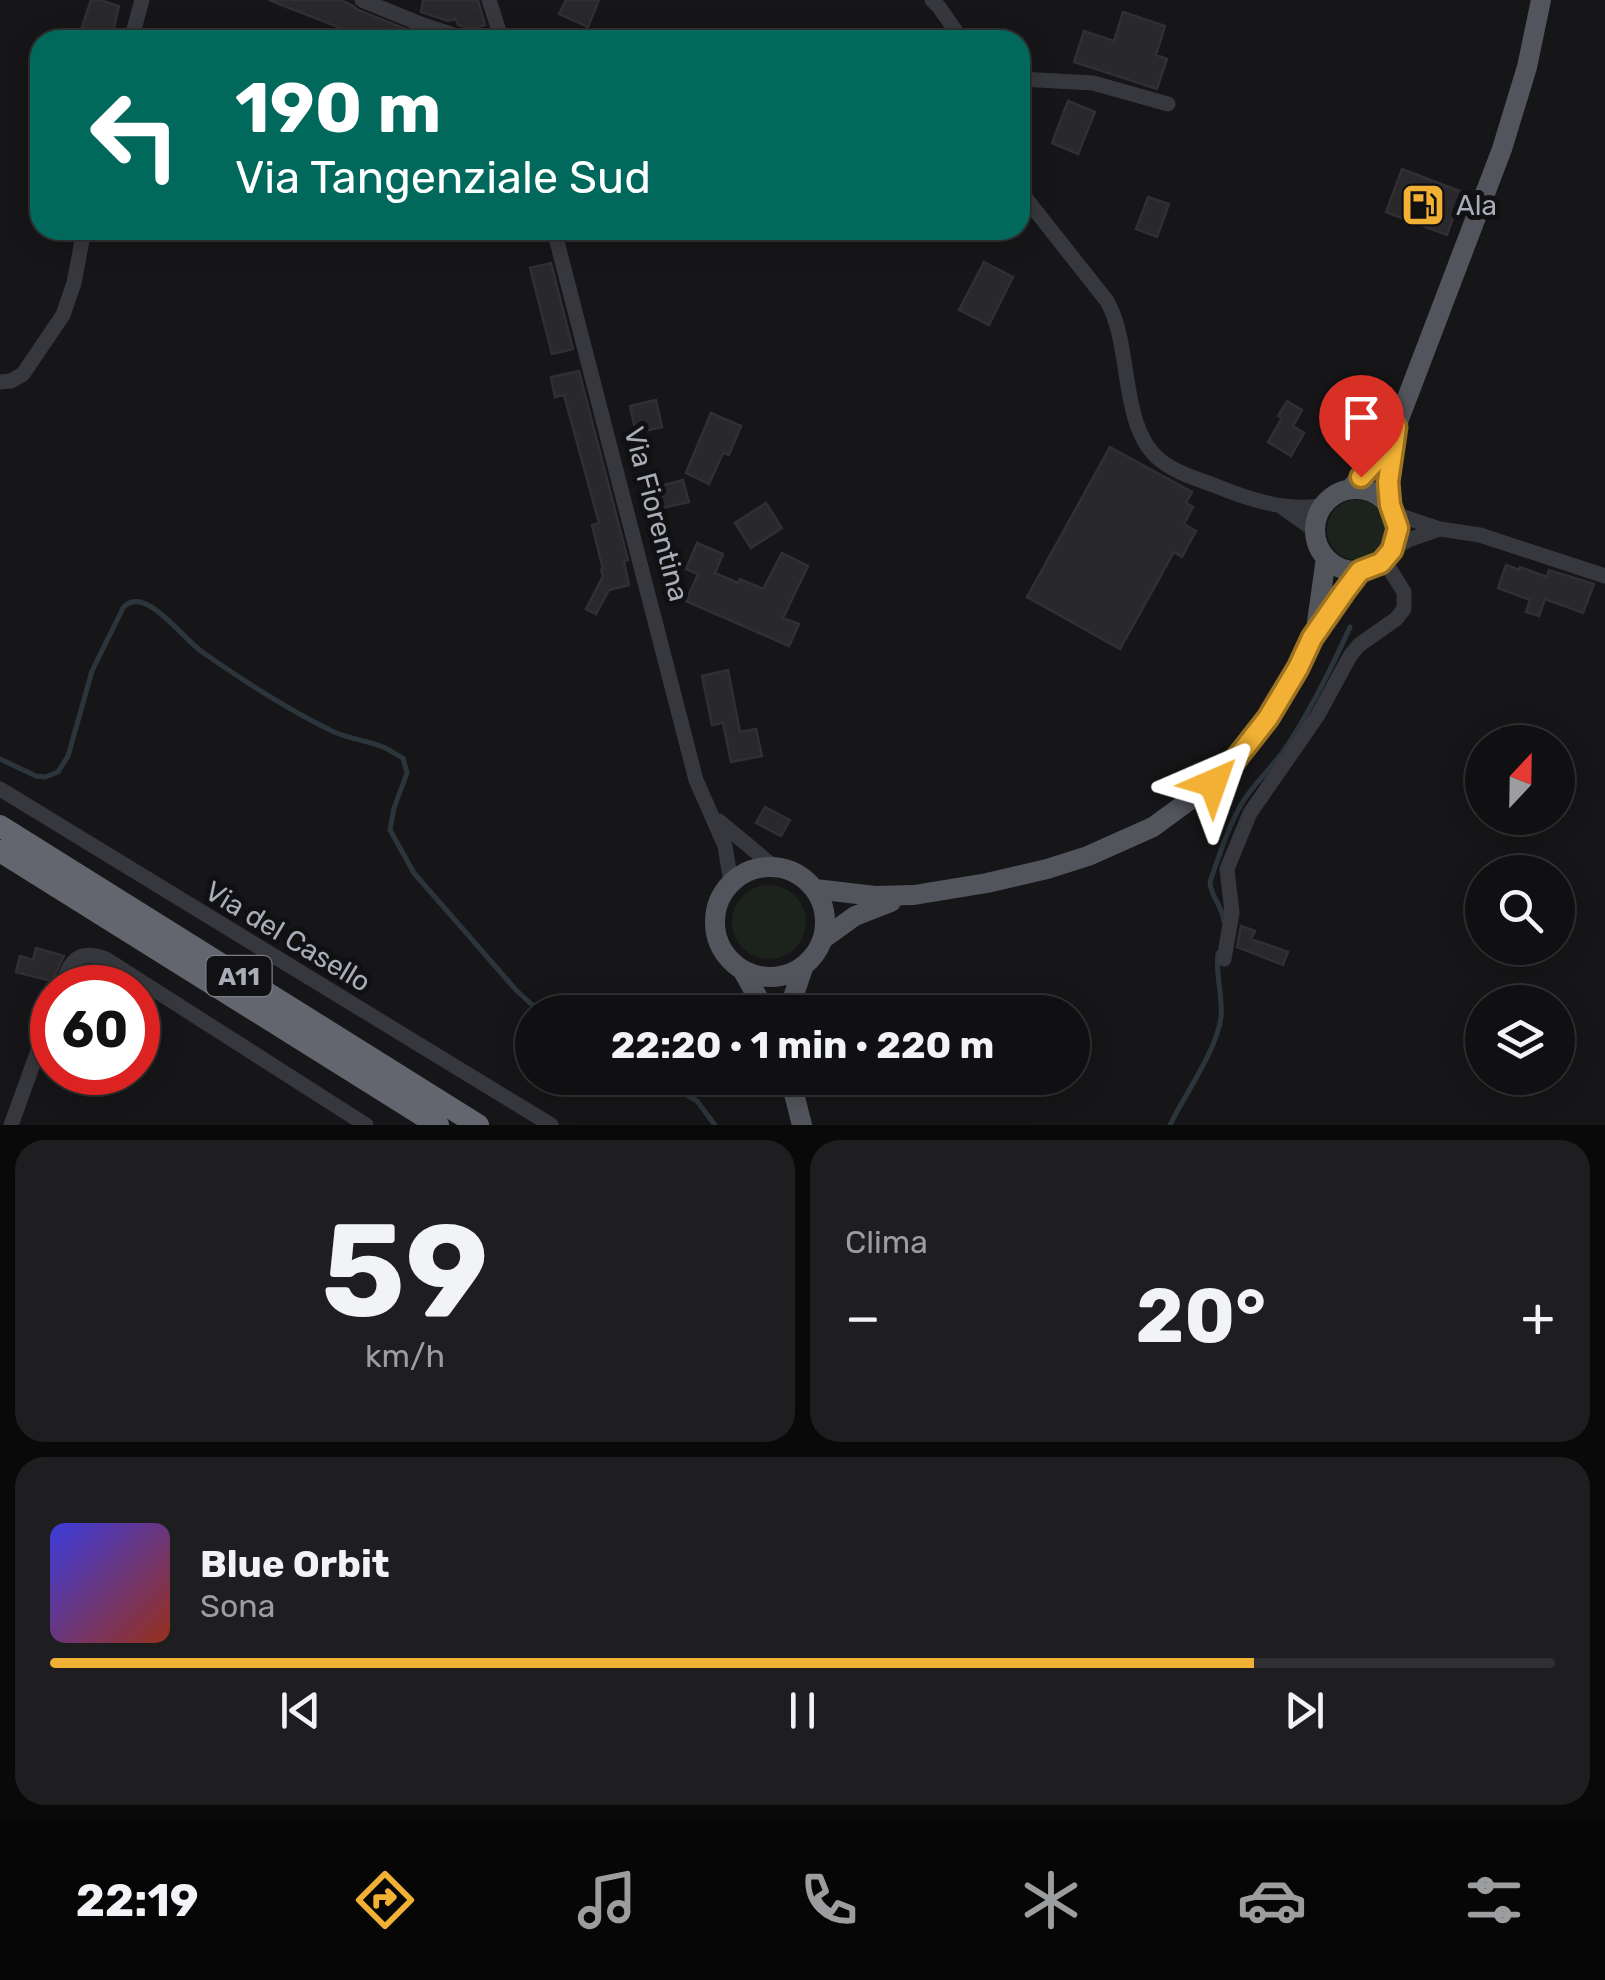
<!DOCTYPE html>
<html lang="it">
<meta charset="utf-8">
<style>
body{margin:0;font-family:Rubik,sans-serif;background:#1e1e20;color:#f1f3f6;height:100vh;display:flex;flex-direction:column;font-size:38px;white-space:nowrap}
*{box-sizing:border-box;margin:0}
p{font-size:32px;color:#9c9d9f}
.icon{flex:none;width:55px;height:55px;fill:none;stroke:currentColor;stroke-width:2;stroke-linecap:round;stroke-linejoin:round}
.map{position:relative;height:1125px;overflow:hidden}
.sheet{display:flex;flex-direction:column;gap:15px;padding:15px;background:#09090a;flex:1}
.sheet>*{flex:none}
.guide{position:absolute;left:30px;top:30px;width:1000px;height:210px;border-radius:30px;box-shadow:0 5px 25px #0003,0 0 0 2px #303032;background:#00695c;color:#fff;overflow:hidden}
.needle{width:65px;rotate:22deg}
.buttons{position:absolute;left:1465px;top:725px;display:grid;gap:20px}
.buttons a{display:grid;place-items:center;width:110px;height:110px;border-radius:50%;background:#101012;box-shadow:0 5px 25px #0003,0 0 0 2px #303032;font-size:50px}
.speed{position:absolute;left:30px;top:965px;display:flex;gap:20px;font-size:50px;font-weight:700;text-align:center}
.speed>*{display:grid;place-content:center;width:130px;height:130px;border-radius:50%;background:#101012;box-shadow:0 5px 25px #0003,0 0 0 2px #303032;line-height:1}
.speed .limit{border:15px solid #d22;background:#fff;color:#111}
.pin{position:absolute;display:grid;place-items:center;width:85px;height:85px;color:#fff;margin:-102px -42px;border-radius:50% 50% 50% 0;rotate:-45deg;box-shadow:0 0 10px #0007}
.pin .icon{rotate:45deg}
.me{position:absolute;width:110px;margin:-55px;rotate:43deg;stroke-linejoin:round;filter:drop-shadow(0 0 8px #0008)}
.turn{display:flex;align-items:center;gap:35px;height:210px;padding:0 40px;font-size:45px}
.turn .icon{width:130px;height:130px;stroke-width:2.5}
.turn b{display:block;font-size:70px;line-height:85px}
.big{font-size:75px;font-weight:700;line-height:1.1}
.sheet .card{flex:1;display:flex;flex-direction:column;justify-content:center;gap:15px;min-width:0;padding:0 35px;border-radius:30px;background:#1e1e20}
.sheet .dial{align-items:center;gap:0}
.dial b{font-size:130px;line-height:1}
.song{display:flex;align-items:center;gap:30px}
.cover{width:120px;height:120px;border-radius:15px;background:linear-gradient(135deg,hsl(240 70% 55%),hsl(10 70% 35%))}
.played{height:10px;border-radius:5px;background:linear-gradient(90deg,#f2b134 80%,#303032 80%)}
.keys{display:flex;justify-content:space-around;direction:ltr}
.heat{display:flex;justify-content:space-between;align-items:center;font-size:55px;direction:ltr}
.sheet .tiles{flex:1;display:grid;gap:15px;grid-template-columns:1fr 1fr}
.card:last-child{grid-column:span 2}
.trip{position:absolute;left:515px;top:995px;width:575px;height:100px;border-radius:50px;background:#101012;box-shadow:0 5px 25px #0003,0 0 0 2px #303032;font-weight:700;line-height:100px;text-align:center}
.tabs{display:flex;height:160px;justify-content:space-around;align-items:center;background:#060607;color:#9c9d9f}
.tabs .icon{width:70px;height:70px}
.tabs .on{color:#f2b134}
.tabs b{font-size:45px;color:#f1f3f6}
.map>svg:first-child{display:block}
.green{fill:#1c231d}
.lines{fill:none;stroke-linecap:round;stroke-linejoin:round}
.stream{stroke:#2c353c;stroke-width:5}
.building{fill:#29292c;stroke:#303034;stroke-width:2.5}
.minor{stroke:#37383d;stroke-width:15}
.major{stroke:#53555c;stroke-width:20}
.highway{stroke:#63666e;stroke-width:22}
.route-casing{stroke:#9d7322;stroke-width:25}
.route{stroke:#f2b134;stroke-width:18}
.labels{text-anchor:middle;stroke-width:10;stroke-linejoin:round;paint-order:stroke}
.shield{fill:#111113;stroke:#7b7e86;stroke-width:2.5}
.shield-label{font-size:25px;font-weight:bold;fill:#a8adb8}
.poi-label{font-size:28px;fill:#a8adb8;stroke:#111113;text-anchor:start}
.street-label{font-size:28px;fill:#a8adb8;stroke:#111113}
</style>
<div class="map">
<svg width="1605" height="1125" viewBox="0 0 1605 1125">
<rect width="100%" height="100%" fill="#161618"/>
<path class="green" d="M1327 530a30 30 0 1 1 60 0a30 30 0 1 1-60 0Z
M732 922a37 37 0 1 1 74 0a37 37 0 1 1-74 0Z"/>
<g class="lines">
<path class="stream" d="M0,759l36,17 9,1 13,-5 10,-16 24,-85 31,-63c21,-25 60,31 78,43 41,29 86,58 131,80 16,8 35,9 51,16 7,3 14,8 20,11l4,15 -13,35 -4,22 24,43 102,117 24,22
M1224,922c-1,-16 -14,-26 -14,-40 9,-26 18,-55 32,-79 12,-20 30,-35 43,-54 26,-39 46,-80 65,-122
M658,1078l39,23 18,24
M1170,1125c15,-31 47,-75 51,-108 2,-22 -6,-43 -3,-64"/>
</g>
<path class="building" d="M91,0h9l19,6 -8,34 -30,-10z
M269,0h71l12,5 6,5 75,30h-53l-12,-5 -2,3z
M423,0h55l7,25 -13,4 -14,-4 -2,-6 -8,2 -27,-9z
M566,0h33l-11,27 -29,-13z
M1123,12l42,14 -9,29 11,4 -10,30 -83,-27 10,-31 30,10z
M1068,101l27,11 -17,42 -26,-11z
M1402,169l60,23 -15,43 -61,-23z
M1148,197l21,7 -12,33 -21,-8z
M984,262l29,15 -24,48 -30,-15z
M551,263l22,86 -21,5 -22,-86z
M579,371l49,189 -4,1 5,24 -20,5 -13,24 -10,-5 17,-33 -2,-6 2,-1 -11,-44 7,-2 -35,-128 -9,2 -4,-20z
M656,400l6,27 -26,6 -6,-27z
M1287,401l15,9 -9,16 11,7 -13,23 -23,-14 14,-24 -4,-2z
M711,413l30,13 -12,29 -6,-2 -14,31 -23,-11z
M1110,447l82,45 -6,11 7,4 -9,17 12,7 -14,26 -8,-5 -54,97 -93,-52z
M683,480l6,22 -36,8 -5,-21z
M766,503l16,25 -31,20 -16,-25z
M697,543l26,11 -8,19 23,10 2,-4 23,10 19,-36 26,13 -25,52 16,6 -10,22 -103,-45 12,-27 -12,-5z
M1506,565l13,5 1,-3 27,10 2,-7 45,14 -11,29 -38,-14 -6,17 -13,-4 4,-12 -32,-12z
M728,670l12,62 16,-3 6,27 -31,6 -8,-39 -11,2 -10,-49z
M765,807l25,13 -9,16 -25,-13z
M1241,926l14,5 -4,8 37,13 -5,13 -46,-18z
M36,948l28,8 -12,25 -36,-9 4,-16 13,4z"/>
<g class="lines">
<path class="minor" d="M362,0l61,25 46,15
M489,0l13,40
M932,0l7,7 23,33
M131,40l11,-40
M1020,79l73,4 75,21
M1020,191l87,110c26,46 12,126 53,159 16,13 38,19 56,26 34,14 69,25 106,20
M554,230l142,550 29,66 6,36
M0,382l11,-1 12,-7 40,-59 11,-32 10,-53
M1283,508l31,22
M1395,514l45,15 40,6 125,41
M1393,549l15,-9 32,-11
M0,789l551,336
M719,821l55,46
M1224,959l8,-46 -5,-44 23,-56 68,-98 32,-59 9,-11 37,-26 8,-10v-17l-20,-32
M61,988c9,-26 15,-40 45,-29l260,166
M11,1125l41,-113"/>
<path class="major" d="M1315 530a41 41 0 1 1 82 0a41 41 0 1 1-82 0Z
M1350,489l23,-25 23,-37 106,-278 25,-82 14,-67
M1390,505l-1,-31 5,-35
M1317,622l9,-64
M715 922a55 55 0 1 1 110 0a55 55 0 1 1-110 0Z
M815,889l60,7 39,-1 73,-12 60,-14 41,-13 65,-29 60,-44 39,-42 32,-48 28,-55 49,-67
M823,939l32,-23 36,-14
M743,971l23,41
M788,1012l16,-47
M790,1078l12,47"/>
<path class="highway" d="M0,826l478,299
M0,851l438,274"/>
</g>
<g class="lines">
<defs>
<path id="route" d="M1213,783l19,-19 36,-46 30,-50 14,-30 32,-46 16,-21 21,-8 11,-13 6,-22 -8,-23 -2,-23 8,-55 -23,37 -12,13"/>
</defs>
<use href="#route" class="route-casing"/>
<use href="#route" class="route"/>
</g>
<defs>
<symbol id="fuel-square" viewBox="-11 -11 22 22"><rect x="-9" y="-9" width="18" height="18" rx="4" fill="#f2b134" stroke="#111113"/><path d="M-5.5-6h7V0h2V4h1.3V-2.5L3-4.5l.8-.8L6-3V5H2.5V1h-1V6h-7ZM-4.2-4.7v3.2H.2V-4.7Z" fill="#111"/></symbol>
</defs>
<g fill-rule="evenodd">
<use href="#fuel-square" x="1398" y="180" width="50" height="50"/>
</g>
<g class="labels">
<rect class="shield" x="206.5" y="956" width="65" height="40" rx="8"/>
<g class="shield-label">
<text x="239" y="985">A11</text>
</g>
<g class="poi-label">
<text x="1456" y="215">Ala</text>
</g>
<g class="street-label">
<text transform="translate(657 514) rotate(75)" y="10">Via Fiorentina</text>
<text transform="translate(288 936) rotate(31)" y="10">Via del Casello</text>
</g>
</g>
</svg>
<div class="buttons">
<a><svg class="needle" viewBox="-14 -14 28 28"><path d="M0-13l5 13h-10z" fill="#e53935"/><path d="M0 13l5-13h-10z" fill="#9c9d9f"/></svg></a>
<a><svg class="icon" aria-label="search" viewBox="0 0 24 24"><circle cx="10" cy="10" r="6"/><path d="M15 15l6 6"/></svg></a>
<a><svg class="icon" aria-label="layers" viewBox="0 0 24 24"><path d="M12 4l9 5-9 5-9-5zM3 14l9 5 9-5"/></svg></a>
</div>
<div class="speed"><div class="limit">60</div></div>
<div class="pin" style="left:1361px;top:477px;background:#d93025"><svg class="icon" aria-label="arrive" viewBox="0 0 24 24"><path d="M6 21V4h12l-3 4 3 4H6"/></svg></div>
<svg class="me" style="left:1213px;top:783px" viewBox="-20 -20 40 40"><path d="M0-17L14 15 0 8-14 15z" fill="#f2b134" stroke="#fff" stroke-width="4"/></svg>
<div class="trip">22:20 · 1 min · 220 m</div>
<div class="guide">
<div class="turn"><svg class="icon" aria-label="left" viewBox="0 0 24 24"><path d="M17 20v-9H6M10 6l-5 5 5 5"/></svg><div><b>190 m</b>Via Tangenziale Sud</div></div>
</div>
</div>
<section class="sheet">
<div class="tiles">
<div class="card dial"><b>59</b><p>km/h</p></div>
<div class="card"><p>Clima</p>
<div class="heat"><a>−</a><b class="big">20°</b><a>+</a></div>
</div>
<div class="card">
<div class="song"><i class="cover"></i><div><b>Blue Orbit</b><p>Sona</p></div></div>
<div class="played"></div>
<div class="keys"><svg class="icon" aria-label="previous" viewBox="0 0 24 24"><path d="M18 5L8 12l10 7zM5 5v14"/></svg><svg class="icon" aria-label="pause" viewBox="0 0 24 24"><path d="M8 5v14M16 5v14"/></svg><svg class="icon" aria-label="next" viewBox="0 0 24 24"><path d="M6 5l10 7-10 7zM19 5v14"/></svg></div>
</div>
</div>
</section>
<nav class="tabs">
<b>22:19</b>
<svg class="icon on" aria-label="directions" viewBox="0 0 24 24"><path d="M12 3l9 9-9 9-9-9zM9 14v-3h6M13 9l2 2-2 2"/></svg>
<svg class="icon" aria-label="music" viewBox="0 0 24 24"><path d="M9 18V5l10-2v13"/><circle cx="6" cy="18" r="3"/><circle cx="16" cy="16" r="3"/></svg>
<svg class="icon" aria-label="phone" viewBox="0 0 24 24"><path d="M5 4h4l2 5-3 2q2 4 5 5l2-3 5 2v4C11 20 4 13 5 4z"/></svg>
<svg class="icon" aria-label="climate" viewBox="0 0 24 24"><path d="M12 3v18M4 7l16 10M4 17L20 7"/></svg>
<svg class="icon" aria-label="car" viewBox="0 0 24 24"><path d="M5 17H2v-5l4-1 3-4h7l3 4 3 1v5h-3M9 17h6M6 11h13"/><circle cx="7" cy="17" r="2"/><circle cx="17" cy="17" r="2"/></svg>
<svg class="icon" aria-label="filters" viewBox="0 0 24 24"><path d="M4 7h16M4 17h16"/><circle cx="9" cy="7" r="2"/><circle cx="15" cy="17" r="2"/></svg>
</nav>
